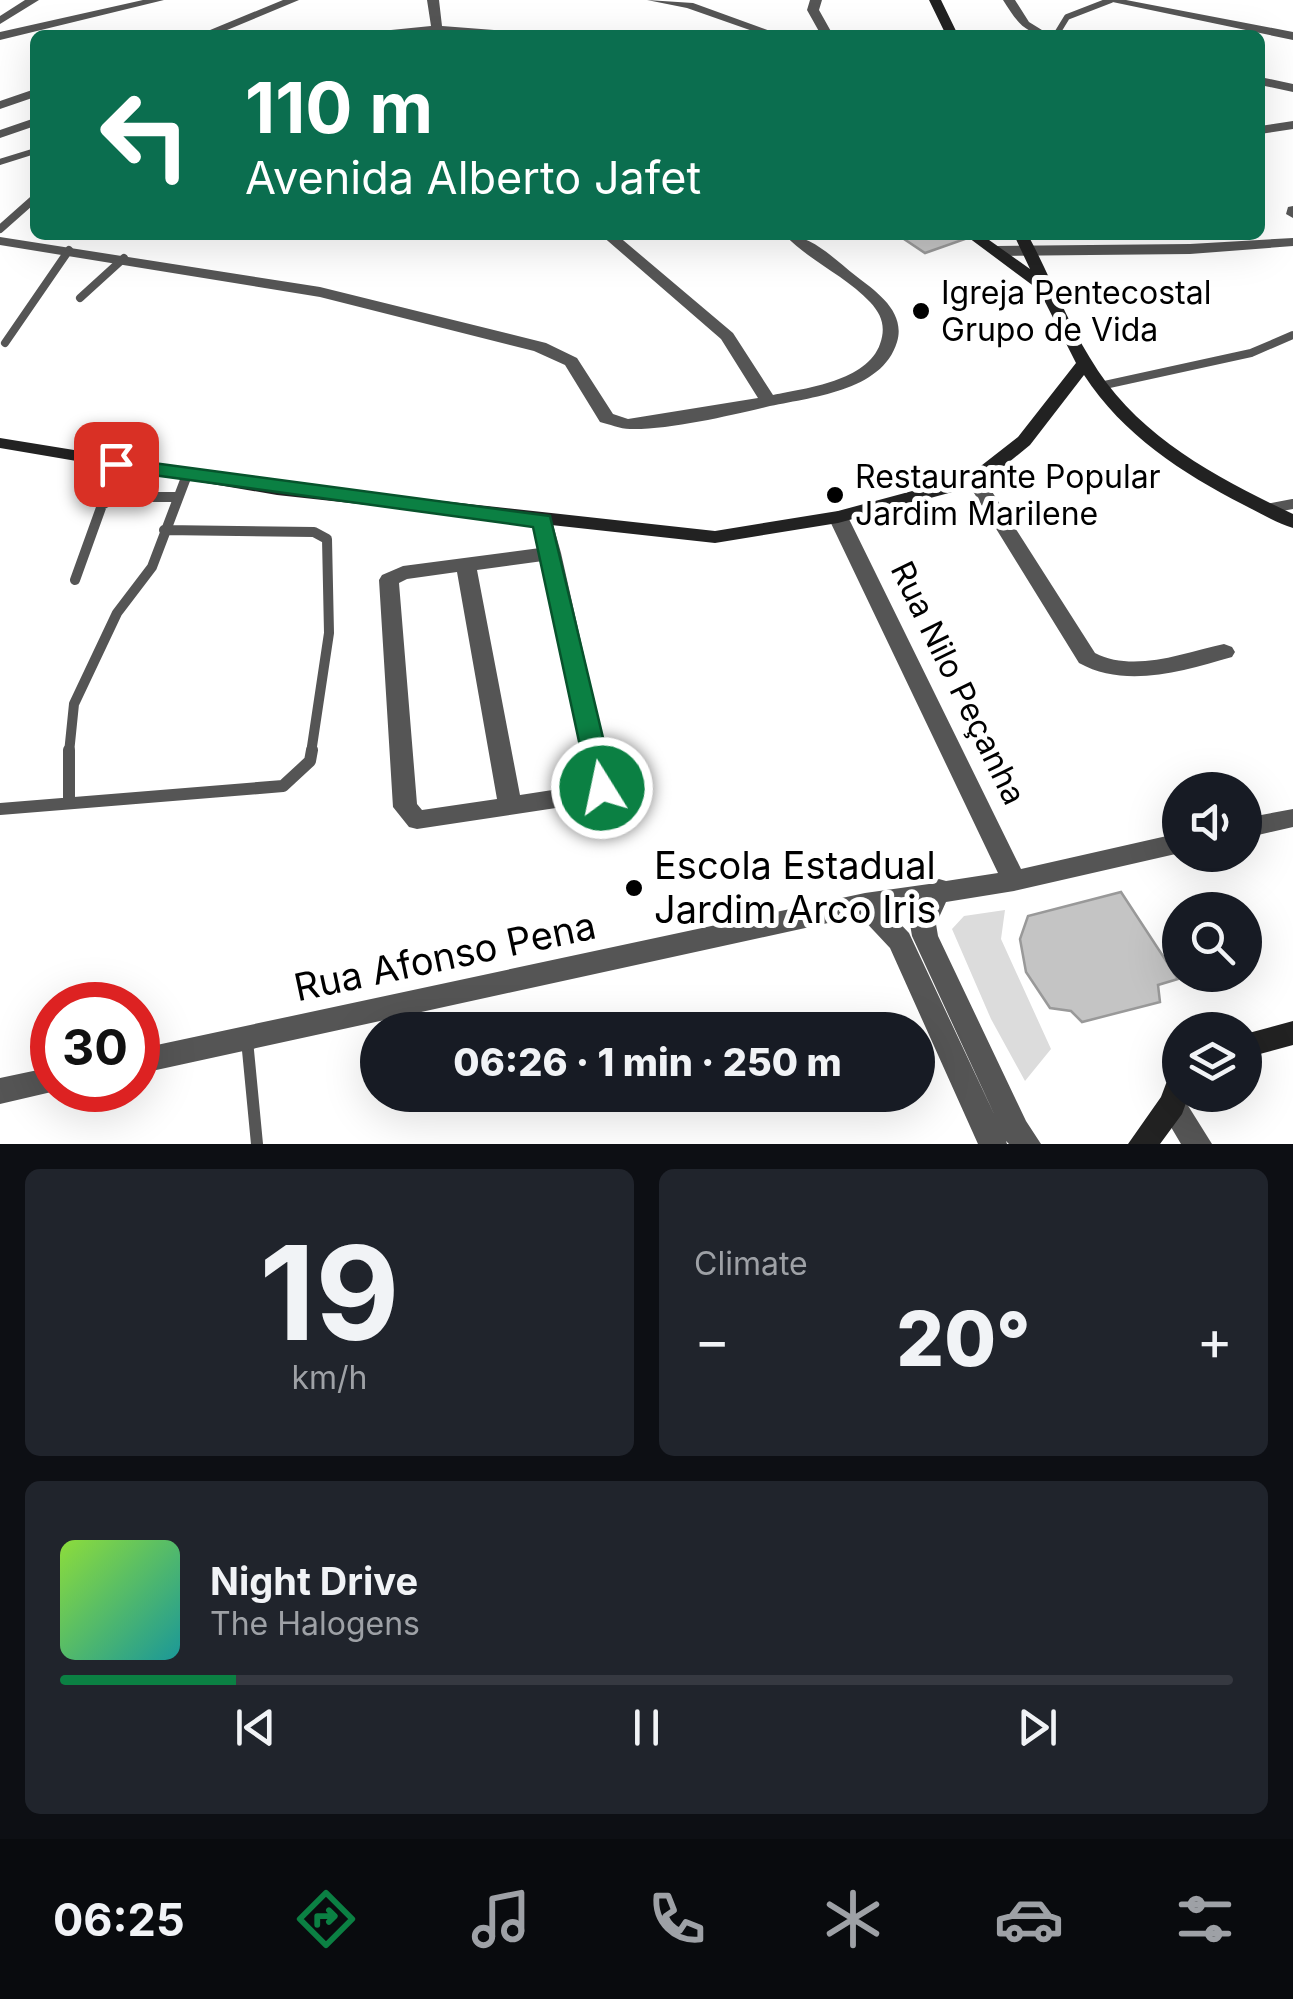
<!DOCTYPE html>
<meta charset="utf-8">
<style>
body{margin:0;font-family:Inter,sans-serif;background:#20242c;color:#f1f3f6;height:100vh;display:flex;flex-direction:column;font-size:38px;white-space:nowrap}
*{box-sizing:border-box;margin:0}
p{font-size:32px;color:#9ea1a6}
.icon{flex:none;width:55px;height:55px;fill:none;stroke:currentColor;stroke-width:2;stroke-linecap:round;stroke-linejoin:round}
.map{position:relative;height:1144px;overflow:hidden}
.drawer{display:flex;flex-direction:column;gap:25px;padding:25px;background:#0d0f14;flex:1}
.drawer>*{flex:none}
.banner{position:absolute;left:30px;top:30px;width:1235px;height:210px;border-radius:15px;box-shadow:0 10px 40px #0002;background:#0b6e4f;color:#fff;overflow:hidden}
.buttons{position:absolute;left:1162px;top:772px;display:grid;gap:20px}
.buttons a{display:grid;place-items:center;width:100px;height:100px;border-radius:50%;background:#171b24;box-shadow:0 10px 40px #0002;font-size:50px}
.speed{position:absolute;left:30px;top:982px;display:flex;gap:20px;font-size:50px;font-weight:700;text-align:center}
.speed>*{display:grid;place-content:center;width:130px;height:130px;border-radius:50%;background:#171b24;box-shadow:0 10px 40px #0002;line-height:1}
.speed .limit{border:15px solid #d22;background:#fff;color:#111}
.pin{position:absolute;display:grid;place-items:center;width:85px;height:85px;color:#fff;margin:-42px;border-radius:20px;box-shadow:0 5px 15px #0006}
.me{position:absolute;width:110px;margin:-55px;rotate:350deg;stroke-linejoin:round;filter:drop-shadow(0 0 8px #0008)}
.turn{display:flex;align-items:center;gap:35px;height:210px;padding:0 50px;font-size:45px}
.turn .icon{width:130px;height:130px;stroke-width:2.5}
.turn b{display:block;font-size:70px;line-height:85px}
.big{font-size:75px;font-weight:800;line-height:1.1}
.drawer .card{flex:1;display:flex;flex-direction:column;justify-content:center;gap:15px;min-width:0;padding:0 35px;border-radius:15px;background:#20242c}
.drawer .dial{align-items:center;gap:0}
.dial b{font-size:130px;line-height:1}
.song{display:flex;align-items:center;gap:30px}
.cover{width:120px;height:120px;border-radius:15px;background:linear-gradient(135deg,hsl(90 70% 55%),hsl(180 70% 35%))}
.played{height:10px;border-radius:5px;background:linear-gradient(90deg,#0b8043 15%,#363941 15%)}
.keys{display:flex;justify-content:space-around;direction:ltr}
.heat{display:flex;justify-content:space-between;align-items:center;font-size:55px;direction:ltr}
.drawer .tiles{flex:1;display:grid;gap:25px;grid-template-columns:1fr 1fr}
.card:last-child{grid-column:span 2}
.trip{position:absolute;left:360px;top:1012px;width:575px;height:100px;border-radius:50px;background:#171b24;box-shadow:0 10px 40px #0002;font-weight:800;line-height:100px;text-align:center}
.dock{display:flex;height:160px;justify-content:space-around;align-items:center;background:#090b0e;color:#9ea1a6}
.dock .icon{width:70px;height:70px}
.dock .on{color:#0b8043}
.dock b{font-size:45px;color:#f1f3f6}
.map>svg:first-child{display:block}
.green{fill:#dcdcdc}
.building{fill:#c4c4c4;stroke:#999;stroke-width:2.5}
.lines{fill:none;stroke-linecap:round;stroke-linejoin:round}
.lane-far3{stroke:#555;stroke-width:6}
.lane-far2{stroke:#555;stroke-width:8}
.lane-far1{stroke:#555;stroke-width:10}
.lane{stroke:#555;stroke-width:12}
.street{fill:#555;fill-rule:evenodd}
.secondary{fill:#222;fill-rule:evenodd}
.route{fill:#0b8043;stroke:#07532c;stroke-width:2.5}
.poi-dot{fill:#000;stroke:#fff;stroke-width:4}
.labels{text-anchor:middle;stroke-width:10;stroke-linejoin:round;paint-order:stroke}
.poi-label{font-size:32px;fill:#000;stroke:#fff;text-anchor:start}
.street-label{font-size:32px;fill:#000;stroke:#fff}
.near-poi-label{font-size:38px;fill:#000;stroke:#fff;text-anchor:start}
.near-street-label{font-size:38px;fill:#000;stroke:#fff}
</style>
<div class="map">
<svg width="1293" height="1144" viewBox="0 0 1293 1144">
<rect width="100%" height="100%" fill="#fff"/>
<path class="green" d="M1005,910l-4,29 50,110 -26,32 -34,-62 -39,-90 12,-13z"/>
<path class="building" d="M898,235h63l4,4 -40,14z
M1121,892l57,87 -20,6 2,17 -78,20 -11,-11 -21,-3 -24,-36 -6,-33 8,-23z"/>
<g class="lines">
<path class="lane-far3" d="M1056,35l11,-18 44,-17
M0,162l35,-11"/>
<path class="lane-far2" d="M0,229l35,-31
M80,298l44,-40
M5,343l64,-93
M1100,386l151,-33 42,-18"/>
<path class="lane-far1" d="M1266,509l27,-5
M164,530l150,2 13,7 2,94 -18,120
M75,580l27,-75 14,-8h62
M69,753l5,-49 43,-91 35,-46 35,-92"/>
<path class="lane" d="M69,750v50
M0,809l283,-23 27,-25 2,-11
M247,1040l10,104"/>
<path class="street" d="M25,0h14l-39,24v-8z
M143,0h21l-164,40v-8z
M283,0h16l-84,35h-17z
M427,0h12l3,26 65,5 6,4h-138l6,-4 50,-5z
M647,0l46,3 88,32h-17l-77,-27z
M810,0h12l-3,10 14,25h-12l-14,-25z
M1003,0h12l14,22 21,13c-26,0 -34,-15 -47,-35z
M1103,0h23l167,32v8z
M1260,77l33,7v8l-33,-7z
M35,89v8l-35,12v-8z
M35,118v8l-35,12v-8z
M1293,121v8l-33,5v-8z
M1293,206v12l-7,-4 2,-7z
M601,235h16l116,98 40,62c34,-7 94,-14 107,-51 6,-17 2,-29 -10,-42 -24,-26 -61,-41 -85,-67 27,0 49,24 71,41 21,16 50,36 41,66 -15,50 -87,55 -131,65 -38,9 -98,23 -136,22 -10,0 -21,-5 -30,-7l-35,-57 -31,-14 -214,-54 -320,-52v-8l320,50 226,56 31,15 36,56 15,5 130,-21 -37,-59z
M1293,238v8l-103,8 -193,2 -8,-5 8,-5 193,-2z
M975,474l7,2 113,177c39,20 88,0 129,-9l8,3 3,5 -3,5c-49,14 -106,32 -153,6l-113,-183z
M838,511l10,6 173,352 159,-36v20l-166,38 -68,11 -10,22 2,12 88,185 15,23h-32l-3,-3 1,3h-29l-88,-196 -30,-32 -722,158v-25l727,-156 64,-9 10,-5 7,2 52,-8 -170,-356zM919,906l-9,18 2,12 83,180 -86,-183 -21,-22z
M542,515l10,6 9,32 53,235 -4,6 -21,9 -172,26 -8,-2 -16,-20 -14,-227 3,-5 21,-9 137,-18 -8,-27zM543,561l48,220 -6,4 -65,10 -43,-225zM457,572l40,227 -75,11 -5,-6 -18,-221 8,-4z
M1293,809v18l-48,11v-20z
M52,1067v23h8l-60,14v-26z
M1172,1092l10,4 30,48h-31l-23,-39 4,-9z"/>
<path class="secondary" d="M929,0h12l17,35h-12z
M965,235h17l48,34 -16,-34h14c22,41 38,84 62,123 45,77 125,119 203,156v14c-17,-5 -33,-15 -49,-23 -62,-32 -121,-70 -160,-130l-54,70 -48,39 -144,39 -123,20 -438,-48 -277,-47v-10l277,45 438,48 123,-20 130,-35 50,-39 58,-74 -37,-73z
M1293,1021v24l-48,13v-24z
M1180,1069v26h9l-7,19 -22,30h-32l33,-47 9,-24z"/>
</g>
<path class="route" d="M116,458l434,58 65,272 -4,7h-19l-3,-7 -56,-261 -424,-58 -3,-5z"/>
<g class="poi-dot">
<circle cx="921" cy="311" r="10"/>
<circle cx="835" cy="495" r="10"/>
<circle cx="634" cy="888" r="10"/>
</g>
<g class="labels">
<g class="poi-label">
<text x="941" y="304">Igreja Pentecostal<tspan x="941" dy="37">Grupo de Vida</tspan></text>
<text x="855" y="488">Restaurante Popular<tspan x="855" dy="37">Jardim Marilene</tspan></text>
</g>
<g class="street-label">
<text transform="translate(958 683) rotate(64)" y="11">Rua Nilo Peçanha</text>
</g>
<g class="near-poi-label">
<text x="654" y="879">Escola Estadual<tspan x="654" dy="44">Jardim Arco Iris</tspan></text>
</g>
<g class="near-street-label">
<text transform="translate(445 957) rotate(-12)" y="13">Rua Afonso Pena</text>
</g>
</g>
</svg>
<div class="buttons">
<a><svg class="icon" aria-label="sound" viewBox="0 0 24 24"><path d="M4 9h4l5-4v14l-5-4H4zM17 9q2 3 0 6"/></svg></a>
<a><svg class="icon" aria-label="search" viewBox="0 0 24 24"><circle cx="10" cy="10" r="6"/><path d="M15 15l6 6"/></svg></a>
<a><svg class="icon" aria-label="layers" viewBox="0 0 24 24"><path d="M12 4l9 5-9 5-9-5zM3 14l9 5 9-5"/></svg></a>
</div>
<div class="speed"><div class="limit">30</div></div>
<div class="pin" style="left:116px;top:464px;background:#d93025"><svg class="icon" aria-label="arrive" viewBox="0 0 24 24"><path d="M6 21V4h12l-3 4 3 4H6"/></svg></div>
<svg class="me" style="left:602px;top:788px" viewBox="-20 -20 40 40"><circle r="17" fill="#0b8043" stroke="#fff" stroke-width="3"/><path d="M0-11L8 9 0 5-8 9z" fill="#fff"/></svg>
<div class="trip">06:26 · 1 min · 250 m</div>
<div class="banner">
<div class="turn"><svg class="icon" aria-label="left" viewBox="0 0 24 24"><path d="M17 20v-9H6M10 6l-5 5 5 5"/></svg><div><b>110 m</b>Avenida Alberto Jafet</div></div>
</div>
</div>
<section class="drawer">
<div class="tiles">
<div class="card dial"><b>19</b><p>km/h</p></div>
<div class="card"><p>Climate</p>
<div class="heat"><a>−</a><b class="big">20°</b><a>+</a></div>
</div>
<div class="card">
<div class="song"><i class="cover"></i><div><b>Night Drive</b><p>The Halogens</p></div></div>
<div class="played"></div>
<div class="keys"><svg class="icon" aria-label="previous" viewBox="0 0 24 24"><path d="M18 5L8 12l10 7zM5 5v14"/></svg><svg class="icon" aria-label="pause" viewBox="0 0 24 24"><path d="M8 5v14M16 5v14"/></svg><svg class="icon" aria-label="next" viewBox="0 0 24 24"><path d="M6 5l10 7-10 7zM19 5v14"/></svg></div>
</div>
</div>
</section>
<nav class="dock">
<b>06:25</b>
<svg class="icon on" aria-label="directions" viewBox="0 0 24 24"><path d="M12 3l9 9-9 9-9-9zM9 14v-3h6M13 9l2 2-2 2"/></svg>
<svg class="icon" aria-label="music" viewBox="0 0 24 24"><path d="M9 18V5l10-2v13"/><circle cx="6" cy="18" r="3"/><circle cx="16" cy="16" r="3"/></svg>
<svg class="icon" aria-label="phone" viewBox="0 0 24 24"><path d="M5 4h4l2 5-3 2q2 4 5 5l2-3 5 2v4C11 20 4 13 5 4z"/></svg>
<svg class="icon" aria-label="climate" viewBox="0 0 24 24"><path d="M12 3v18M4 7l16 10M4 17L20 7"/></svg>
<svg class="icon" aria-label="car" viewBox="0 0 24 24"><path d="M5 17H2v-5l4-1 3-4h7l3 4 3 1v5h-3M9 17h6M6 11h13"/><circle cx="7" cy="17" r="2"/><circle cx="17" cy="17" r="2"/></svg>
<svg class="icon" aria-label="filters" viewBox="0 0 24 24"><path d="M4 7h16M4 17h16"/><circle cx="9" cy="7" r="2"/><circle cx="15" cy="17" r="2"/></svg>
</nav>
